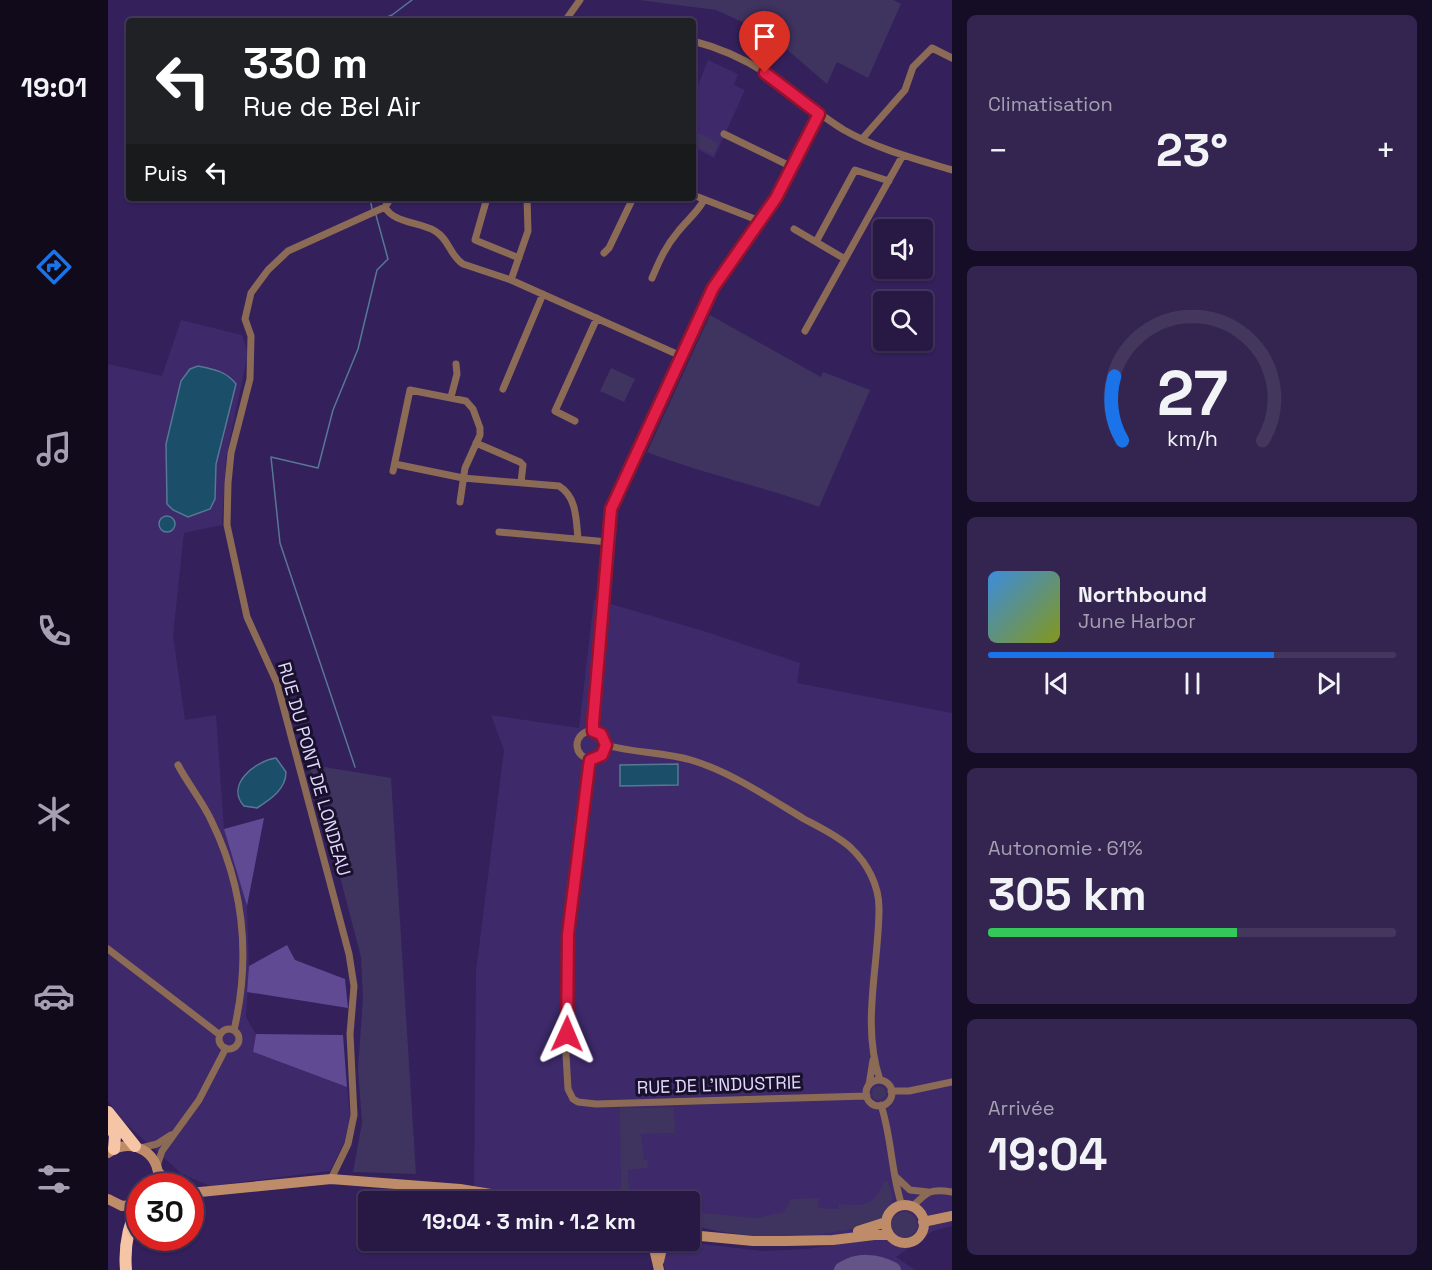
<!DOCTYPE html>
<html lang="fr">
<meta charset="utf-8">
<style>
body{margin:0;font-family:"Space Grotesk",sans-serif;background:#33254f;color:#f1f3f6;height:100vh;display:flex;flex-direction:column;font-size:22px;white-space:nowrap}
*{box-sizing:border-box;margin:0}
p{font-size:20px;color:#a4a0b2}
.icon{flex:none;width:33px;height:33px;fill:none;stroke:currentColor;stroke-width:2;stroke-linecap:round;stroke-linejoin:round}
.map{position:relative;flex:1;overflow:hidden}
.drawer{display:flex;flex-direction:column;gap:15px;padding:15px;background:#150d25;width:480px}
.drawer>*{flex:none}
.guide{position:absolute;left:18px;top:18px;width:570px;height:183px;border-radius:6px;box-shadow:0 2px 4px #0004,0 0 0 2px #43375d;background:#202124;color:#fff;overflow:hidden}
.fabs{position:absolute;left:765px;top:219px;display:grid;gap:12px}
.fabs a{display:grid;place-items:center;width:60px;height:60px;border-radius:6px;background:#271844;box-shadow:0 2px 4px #0004,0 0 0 2px #43375d;font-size:30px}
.speed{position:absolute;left:18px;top:1173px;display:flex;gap:12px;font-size:30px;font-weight:700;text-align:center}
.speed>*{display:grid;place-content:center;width:78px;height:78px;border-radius:50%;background:#271844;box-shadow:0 2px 4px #0004,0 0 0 2px #43375d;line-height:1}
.speed .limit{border:9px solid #d22;background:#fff;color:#111}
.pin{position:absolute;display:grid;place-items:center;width:51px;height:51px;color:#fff;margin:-62px -26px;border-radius:50% 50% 50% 0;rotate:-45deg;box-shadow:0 0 6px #0007}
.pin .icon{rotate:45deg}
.me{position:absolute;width:66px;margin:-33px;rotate:1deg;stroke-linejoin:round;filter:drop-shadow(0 0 4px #0008)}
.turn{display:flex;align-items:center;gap:21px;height:126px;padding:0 18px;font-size:27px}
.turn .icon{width:78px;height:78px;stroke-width:2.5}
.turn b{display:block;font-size:42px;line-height:51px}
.then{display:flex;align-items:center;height:57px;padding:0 18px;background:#0003;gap:12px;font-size:22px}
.big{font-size:45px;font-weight:700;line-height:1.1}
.drawer .tile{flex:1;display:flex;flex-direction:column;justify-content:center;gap:9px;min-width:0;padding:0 21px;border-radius:9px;background:#33254f}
.drawer .dial{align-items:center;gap:0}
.dial svg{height:156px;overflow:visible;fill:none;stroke:#43375d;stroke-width:7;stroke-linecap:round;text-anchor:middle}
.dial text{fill:#f1f3f6;stroke:none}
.song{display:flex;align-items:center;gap:18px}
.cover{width:72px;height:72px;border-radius:9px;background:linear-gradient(135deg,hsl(210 70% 55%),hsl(70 70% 35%))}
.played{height:6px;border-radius:3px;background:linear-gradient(90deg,#1a73e8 70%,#43375d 70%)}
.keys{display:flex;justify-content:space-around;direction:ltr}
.heat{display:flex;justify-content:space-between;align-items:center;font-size:33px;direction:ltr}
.charge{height:9px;border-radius:4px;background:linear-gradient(90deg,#34c759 61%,#43375d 0)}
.trip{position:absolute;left:250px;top:1191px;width:342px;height:60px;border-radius:6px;background:#271844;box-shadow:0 2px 4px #0004,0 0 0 2px #43375d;font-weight:700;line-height:60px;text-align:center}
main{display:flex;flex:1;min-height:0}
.menu{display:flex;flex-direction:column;width:108px;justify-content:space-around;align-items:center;background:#100a1b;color:#a4a0b2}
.menu .icon{width:42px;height:42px}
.menu .on{color:#1a73e8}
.menu b{font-size:27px;color:#f1f3f6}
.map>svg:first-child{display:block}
.built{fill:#3e296a}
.green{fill:#3f335f}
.forest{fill:#5f4a93}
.water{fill:#1b4e68;stroke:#567895;stroke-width:1.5}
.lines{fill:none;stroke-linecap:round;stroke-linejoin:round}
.stream{stroke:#567895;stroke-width:1.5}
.taxiway{stroke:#645488;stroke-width:16}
.street{stroke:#8b6b55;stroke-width:7}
.secondary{stroke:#bf8c69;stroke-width:10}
.highway{stroke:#f5c5a6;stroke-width:12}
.route-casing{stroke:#92132f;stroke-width:15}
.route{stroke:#e11d48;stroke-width:10}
.labels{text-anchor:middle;stroke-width:6;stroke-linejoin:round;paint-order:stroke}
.street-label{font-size:18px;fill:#e1d9fe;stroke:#19112b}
</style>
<main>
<nav class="menu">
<b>19:01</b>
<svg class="icon on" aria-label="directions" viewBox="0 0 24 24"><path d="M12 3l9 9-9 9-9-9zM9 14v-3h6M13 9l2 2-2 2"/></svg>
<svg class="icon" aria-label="music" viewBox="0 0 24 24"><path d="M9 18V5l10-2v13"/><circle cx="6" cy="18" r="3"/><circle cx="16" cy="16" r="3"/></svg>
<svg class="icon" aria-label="phone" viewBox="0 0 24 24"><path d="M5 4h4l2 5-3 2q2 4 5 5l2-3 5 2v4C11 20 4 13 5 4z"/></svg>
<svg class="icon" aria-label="climate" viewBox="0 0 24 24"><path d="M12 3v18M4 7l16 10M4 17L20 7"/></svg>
<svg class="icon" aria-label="car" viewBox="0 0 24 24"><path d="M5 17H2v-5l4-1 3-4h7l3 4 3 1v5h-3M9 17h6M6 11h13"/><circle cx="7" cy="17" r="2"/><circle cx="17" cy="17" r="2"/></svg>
<svg class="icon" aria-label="filters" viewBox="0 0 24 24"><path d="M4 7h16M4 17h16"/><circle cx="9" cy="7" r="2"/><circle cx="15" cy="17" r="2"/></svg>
</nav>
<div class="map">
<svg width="844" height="1270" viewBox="0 0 844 1270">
<rect width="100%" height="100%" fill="#34205b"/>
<path class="built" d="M600,60l30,14 -4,11 11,5 -31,68 -21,-11v-9l6,-10 -6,-7v-37l5,1z
M73,320l61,15 6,18 -22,105 -4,67 -38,8 -11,102 12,85 31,-5 8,114 23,77 2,60 -3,51 10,17 -3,18 94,35 3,28 -5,25 -15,31 -120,15 -28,-12 -58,-52 -16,-21v-737l54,12z
M486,599l113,33 93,31 -3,20 155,30v513l-19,5 -37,26 19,13h-250l-2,-8 2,-9 4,-8 7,-4 87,10 43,-2 52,-8 -168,-16v-23l-126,-1 -90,-14 2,-216 28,-221 -13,-35 88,13z"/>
<path class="green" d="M531,0h254l8,4 -33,74 -31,-16 -10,22 -58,-50 -53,-24z
M590,133l21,10 -6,12 -20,-10z
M602,315l111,62 2,-5 47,18 -51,117c-57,-21 -116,-33 -172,-55z
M503,368l24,11 -11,23 -24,-11z
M198,764l85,14 25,396 -63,-2 9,-49 -4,-54 5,-70 -2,-42 -23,-88 -8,-69z
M764 1093a7 7 0 1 1 14 0a7 7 0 1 1-14 0Z
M512,1108h54l1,25 -34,1 3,26h3l1,8 -20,2 1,20 28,1 3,9 3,1 -42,-1z
M776,1181l4,1 5,16c-3,6 -9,19 -15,23 -7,5 -18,6 -27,8 -57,12 -104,10 -161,-4v-13l66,6 28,-6 7,-13 28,-1 -1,10 21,1v-5c25,2 35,3 45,-23z
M783 1225a13 13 0 1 1 26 0a13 13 0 1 1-26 0Z"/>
<path class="forest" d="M156,818l-17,88 -23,-77z
M179,945l8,15 50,19 3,29 -101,-16 2,-26z
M148,1034l87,1 4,52 -94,-35z"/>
<path class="water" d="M90,366c15,3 28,5 38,18l-20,80 -1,35 -5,10 -22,8 -15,-7 -6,-6 -1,-60 15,-63 9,-12z
M51 524a8 8 0 1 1 16 0a8 8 0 1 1-16 0Z
M168,758l10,14c0,17 -15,27 -29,36l-13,-2c-19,-21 11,-45 32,-48z
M570,764v21l-58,1v-21z"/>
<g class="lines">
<path class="stream" d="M270,21l14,-6 20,-15
M262,198l2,11
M247,767l-75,-224 -9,-86 47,11 15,-58 25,-61 19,-79 11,-11 -12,-44"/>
<path class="taxiway" d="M734,1270c16,-10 34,-9 51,0"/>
<path class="street" d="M457,21l15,-21
M585,41c31,8 62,23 87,42 21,16 41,33 64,47 33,19 72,29 108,40
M616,134l68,33
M754,139l43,-49 8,-23 19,-19 20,10
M585,195l67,26
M379,198l-12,42 44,18
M277,207c8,16 35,15 50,24 14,8 15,25 28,33l48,16 170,76
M686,229l51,30
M708,242l39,-72 34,11
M496,253l5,-5 24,-50
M544,278c7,-16 13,-31 25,-45 9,-12 20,-20 27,-33
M403,280l17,-49 -1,-33
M697,331l98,-176
M395,389l40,-95
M343,397l6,-23 -1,-10
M467,421l-20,-10 42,-93
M368,443l44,19 3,3 -2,17
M287,464l68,14 96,8c18,11 17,34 19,52
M285,471l17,-81 56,11 7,8 7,19v7l-15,33 -5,34
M391,532l109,10
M469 745a14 14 0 1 1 28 0a14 14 0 1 1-28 0Z
M485,731l18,-222 10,-26 92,-195 63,-90 43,-84
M498,745c27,8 57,7 85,15 40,12 78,38 113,59 15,8 34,17 47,29 16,15 28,37 28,60 0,58 -18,116 1,172
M482,760l-22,174 -2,121 2,34 5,10 5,3 18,2 271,-8
M70,765c10,19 24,36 33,55 33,67 40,137 23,210
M0,949l112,86
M111 1039a10 10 0 1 1 20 0a10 10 0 1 1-20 0Z
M758 1093a13 13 0 1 1 26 0a13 13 0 1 1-26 0Z
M761,1085l4,-25
M783,1091h18l43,-9
M773,1105c11,33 10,68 21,101
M33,1148l16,-4 14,-9
M49,1166l5,-15 37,-51 27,-52
M787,1176l15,14 18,2
M223,1179l17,-35 6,-29 -4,-81 4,-48 -5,-32 -72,-271 -30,-66 -20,-92 1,-42 3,-30 19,-74 1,-43 -6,-17 6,-26 17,-23 20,-19 97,-44 6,-9
M804,1207c15,-15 18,-19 40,-15"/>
<path class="secondary" d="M0,1153c25,-19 57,3 49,33
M51,1173l10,9 13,4
M82,1193l141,-14 129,10 81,13
M0,1199l14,7 18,-2
M778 1224a19 19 0 1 1 38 0a19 19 0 1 1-38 0Z
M815,1222l29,-6
M750,1231l28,-9
M582,1235l63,6h33l47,-1 41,-5h15
M544,1240l7,30
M551,1261l5,-21"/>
<path class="highway" d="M0,1112l27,34
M2,1123l5,13 -1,13
M18,1270c-2,-23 2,-44 12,-65"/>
</g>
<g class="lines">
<defs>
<path id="route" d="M459,1034l1,-100 21,-168 1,-6 12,-5 4,-10 -5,-11 -8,-3v-8l18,-214 102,-221 63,-90 43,-84 -54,-41"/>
</defs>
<use href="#route" class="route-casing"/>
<use href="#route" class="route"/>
</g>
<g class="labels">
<g class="street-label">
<text transform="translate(206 769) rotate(74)" y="6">RUE DU PONT DE LONDEAU</text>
<text transform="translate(611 1085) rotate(-2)" y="6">RUE DE L'INDUSTRIE</text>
</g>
</g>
</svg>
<div class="fabs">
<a><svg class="icon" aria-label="sound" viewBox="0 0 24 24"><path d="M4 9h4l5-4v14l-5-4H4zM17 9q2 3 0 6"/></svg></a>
<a><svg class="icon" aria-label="search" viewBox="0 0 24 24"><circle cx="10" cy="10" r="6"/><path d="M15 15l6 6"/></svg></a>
</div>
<div class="speed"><div class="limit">30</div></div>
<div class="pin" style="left:657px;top:73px;background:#d93025"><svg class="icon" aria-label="arrive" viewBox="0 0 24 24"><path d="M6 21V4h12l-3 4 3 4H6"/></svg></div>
<svg class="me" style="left:459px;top:1034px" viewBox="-20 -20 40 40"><path d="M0-17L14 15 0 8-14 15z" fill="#e11d48" stroke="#fff" stroke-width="4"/></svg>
<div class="trip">19:04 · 3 min · 1.2 km</div>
<div class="guide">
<div class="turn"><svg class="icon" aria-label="left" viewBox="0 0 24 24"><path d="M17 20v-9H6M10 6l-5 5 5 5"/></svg><div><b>330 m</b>Rue de Bel Air</div></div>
<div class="then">Puis<svg class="icon" aria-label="left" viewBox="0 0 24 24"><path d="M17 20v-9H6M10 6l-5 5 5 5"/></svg></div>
</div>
</div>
<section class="drawer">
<div class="tile"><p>Climatisation</p>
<div class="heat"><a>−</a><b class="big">23°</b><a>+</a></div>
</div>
<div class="tile dial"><svg viewBox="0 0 100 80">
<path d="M14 69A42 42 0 1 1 86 69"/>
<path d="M14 69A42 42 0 0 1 10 36" stroke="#1a73e8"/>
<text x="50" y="56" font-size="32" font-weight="700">27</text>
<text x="50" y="72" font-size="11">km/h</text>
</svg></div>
<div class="tile">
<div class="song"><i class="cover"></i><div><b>Northbound</b><p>June Harbor</p></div></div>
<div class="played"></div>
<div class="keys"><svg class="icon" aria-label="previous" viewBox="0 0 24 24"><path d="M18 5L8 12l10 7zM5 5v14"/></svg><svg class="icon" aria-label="pause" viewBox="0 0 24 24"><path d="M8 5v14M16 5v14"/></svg><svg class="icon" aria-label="next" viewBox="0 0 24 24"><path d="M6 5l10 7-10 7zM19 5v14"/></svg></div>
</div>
<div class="tile"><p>Autonomie · 61%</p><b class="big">305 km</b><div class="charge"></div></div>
<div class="tile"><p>Arrivée</p><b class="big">19:04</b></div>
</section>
</main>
